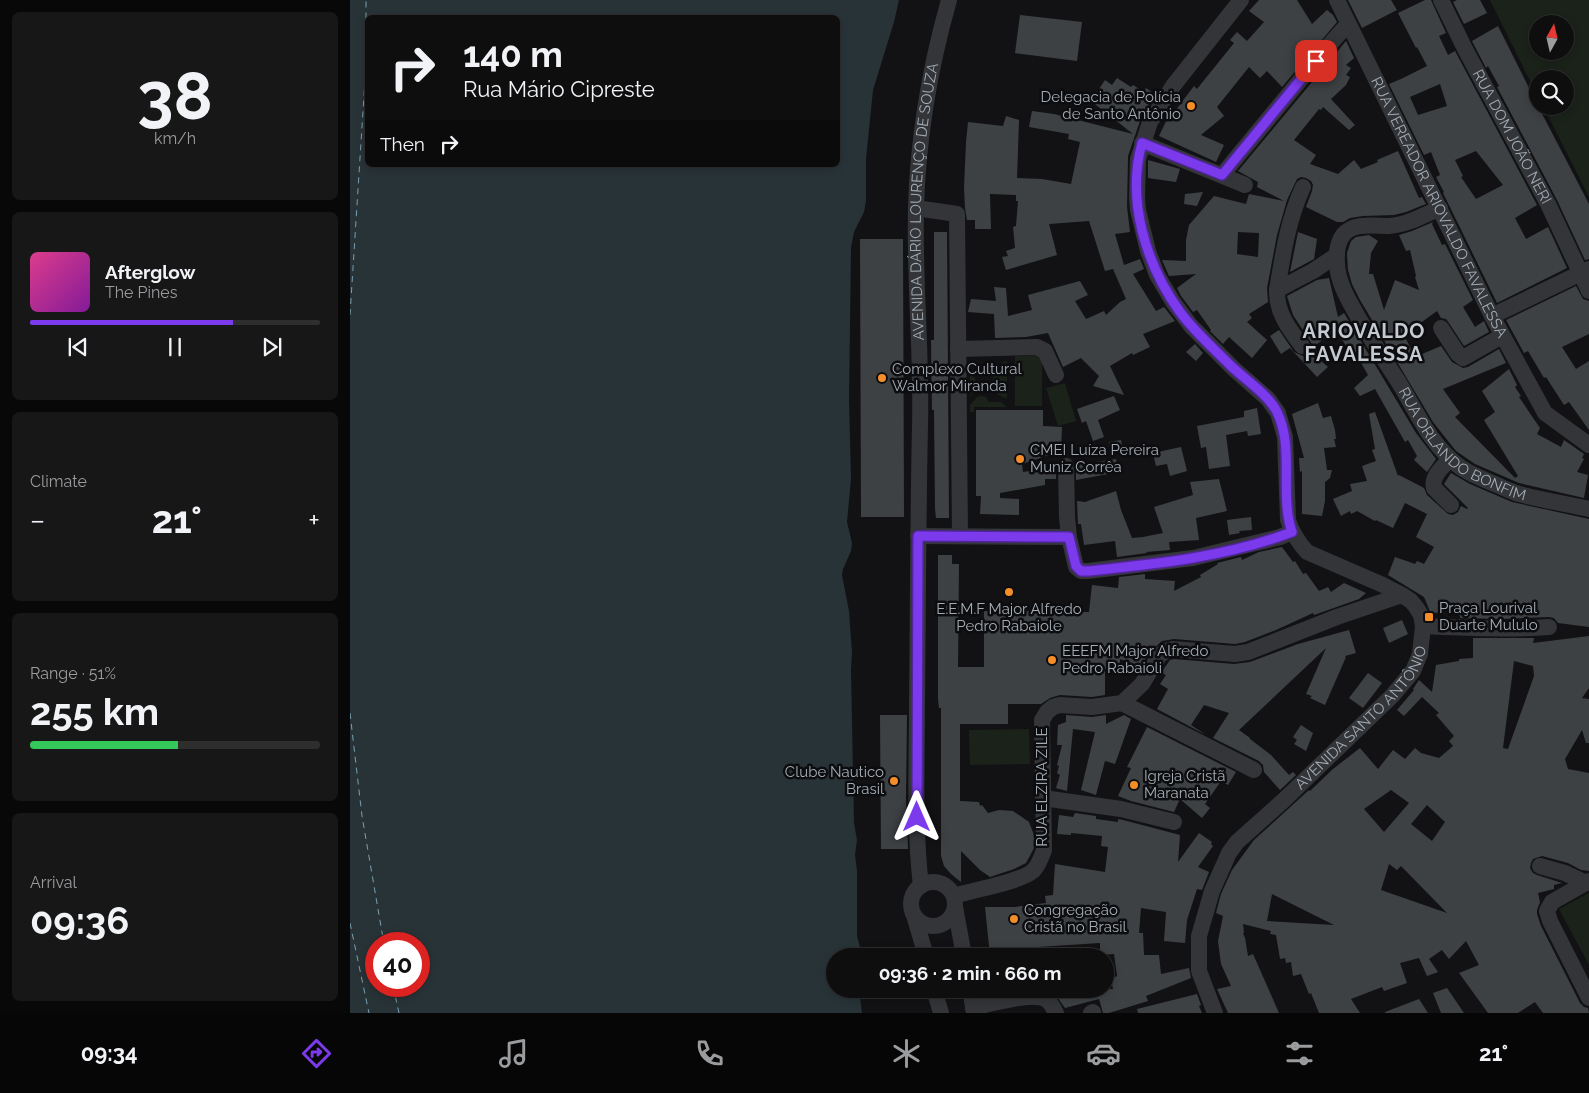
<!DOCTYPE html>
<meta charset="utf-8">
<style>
body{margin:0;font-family:Raleway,sans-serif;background:#171718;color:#f1f3f6;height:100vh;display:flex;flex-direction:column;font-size:19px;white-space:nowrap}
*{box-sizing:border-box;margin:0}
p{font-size:16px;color:#9b9c9e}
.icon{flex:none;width:28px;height:28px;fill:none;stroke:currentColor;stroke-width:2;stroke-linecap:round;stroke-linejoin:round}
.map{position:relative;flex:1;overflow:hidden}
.details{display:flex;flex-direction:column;gap:12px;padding:12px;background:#080808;width:350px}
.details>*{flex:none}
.top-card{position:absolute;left:15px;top:15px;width:475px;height:152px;border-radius:8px;box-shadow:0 2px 8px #0003,0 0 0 1px #2e2e2f;background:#0e0e0f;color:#f1f3f6;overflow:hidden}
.needle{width:32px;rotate:8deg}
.buttons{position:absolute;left:1179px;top:15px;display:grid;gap:10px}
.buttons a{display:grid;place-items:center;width:45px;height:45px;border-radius:50%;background:#0e0e0f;box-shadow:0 2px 8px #0003,0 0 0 1px #2e2e2f;font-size:25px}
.speed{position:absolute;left:15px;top:932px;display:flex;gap:10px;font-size:25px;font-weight:700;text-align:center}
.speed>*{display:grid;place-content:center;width:65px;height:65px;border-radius:50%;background:#0e0e0f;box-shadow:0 2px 8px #0003,0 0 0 1px #2e2e2f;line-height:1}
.speed .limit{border:8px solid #d22;background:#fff;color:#111}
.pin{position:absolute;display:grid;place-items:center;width:42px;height:42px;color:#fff;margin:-21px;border-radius:10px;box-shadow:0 2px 8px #0006}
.me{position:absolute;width:55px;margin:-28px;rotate:0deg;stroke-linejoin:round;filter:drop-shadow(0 0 4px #0008)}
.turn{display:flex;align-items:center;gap:18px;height:105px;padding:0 15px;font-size:22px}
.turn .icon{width:65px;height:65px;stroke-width:2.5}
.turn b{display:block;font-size:35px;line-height:42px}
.then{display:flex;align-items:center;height:48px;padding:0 15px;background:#0003;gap:10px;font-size:19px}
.big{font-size:38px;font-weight:700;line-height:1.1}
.details .card{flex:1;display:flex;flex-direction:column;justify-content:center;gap:8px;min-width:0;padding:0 18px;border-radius:8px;background:#171718}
.details .dial{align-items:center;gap:0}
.dial b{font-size:65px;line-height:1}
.song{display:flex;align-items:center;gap:15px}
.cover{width:60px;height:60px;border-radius:8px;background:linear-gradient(135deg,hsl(330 70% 55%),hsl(290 70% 35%))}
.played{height:5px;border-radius:2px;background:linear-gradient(90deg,#7c3aed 70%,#2e2e2f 70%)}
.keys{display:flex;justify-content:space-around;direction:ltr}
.heat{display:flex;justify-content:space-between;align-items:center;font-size:28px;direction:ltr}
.charge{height:8px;border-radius:4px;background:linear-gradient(90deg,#34c759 51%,#2e2e2f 0)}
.trip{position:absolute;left:476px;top:948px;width:288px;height:50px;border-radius:25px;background:#0e0e0f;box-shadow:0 2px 8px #0003,0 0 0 1px #2e2e2f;font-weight:700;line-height:50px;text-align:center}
.tabs{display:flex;height:80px;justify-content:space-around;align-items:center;background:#060606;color:#9b9c9e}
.tabs .icon{width:35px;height:35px}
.tabs .current{color:#7c3aed}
.tabs b{font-size:22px;color:#f1f3f6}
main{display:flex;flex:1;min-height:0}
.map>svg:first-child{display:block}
.green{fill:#1a221a;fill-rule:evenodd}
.water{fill:#283338;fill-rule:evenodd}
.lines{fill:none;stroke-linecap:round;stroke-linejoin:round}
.ferry{stroke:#79a0b1;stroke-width:1;stroke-dasharray:6 5;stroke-linecap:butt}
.building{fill:#3e4144;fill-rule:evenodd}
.minor{stroke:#333539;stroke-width:16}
.route-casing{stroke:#51269a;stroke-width:12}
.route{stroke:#7c3aed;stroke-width:9}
.poi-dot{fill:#f58e29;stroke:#0d0d0f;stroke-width:2}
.labels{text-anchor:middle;stroke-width:5;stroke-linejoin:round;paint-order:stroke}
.poi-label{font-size:15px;fill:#a3acb5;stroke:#0d0d0f;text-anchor:start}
.street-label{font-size:15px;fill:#a3acb5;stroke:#0d0d0f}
.district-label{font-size:20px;font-weight:bold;letter-spacing:1px;fill:#c4cad1;stroke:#0d0d0f}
</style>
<main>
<section class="details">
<div class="card dial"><b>38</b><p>km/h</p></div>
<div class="card">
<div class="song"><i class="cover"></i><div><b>Afterglow</b><p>The Pines</p></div></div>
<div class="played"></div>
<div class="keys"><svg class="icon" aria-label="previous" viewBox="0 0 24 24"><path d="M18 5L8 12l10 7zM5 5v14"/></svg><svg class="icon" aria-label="pause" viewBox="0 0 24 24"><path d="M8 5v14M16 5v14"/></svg><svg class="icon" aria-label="next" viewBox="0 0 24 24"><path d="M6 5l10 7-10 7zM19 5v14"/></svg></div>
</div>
<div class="card"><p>Climate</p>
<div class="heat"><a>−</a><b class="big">21°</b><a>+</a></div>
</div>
<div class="card"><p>Range · 51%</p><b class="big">255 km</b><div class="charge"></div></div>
<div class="card"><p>Arrival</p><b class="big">09:36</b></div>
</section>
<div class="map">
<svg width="1239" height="1013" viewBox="0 0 1239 1013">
<rect width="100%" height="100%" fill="#121214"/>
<path class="green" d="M1140,0h99v197l-46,-91h22v-27h-27l-1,16zM1188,24h27v27h-27z
M665,356h27v50h-27z
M655,361l2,1v36c-20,-2 -17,-29 -2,-37z
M620,372l6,8 1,4 -7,12z
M715,383l11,38 -18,5 -12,-38z
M631,396l5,1 3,5h12l6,5h-33v5h-4v-7l7,-8z
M679,729l1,35 -60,1 -1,-35z
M1239,893v72l-30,-56z"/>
<path class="water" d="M0,0h549l-5,22 -21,68 -7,69v42l-2,11 -10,20 -3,16 -2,152 2,79 -4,43 5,21 -1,8 -8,18 -1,6 7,36 3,41 -1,18 3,153 3,17 -2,15 2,16v65l4,15 -1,5h-25v33h24l3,24h-512zM18,18h470v147h-470zM26,944h43v42h-43z"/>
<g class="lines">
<path class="ferry" d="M0,315l16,-251v-64
M0,713l12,103 22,128
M0,923l19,90
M43,986l6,27"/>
</g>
<path class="building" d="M909,0h38l15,24 15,-14 6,5 4,7 -55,65 -15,-16 -7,7 -11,-11 -32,40 7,9 -23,19 23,10 -8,17 -57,-26 11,-23 2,2 22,-29 3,3 37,-46 -4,-3 7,-8 10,9 17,-19 -15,-11z
M998,0h43l6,10 -35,18z
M1075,0h6l15,33 -7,3 9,19 7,-4 82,154 -22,13 11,21 22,-12 19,41 -70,35 -54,-110 1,-1 -8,-15 4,-2 -9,-23 -7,3 -35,-71 12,-5 26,-13 -10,-19 -1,1 -18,-35zM1090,84l7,22 -29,9 -8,-18zM1126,151l27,34 -27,14 -15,-22 2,-1 -8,-16z
M1107,0h23l7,13 -23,11 -11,-22z
M670,15l62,7 -5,39 -62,-8z
M1148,26l40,80 51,98v55l-4,1 -28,-60 -60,-113 2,-1 -11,-20 -2,2 -14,-27z
M996,41l8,17 -8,7 5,3 -5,7 4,2 -4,8 -15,14 24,26 -6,5 -26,-23 -2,3 -2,-1 -25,31 22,15 -6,9 28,10 16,-14 7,9 17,-7 -1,-2 21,-9 21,47 3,-1 4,7 -20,8 -12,3 -31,1 -13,2 -7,4h-6l-31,-15 6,-16 1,-6 -2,-4 -5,-3 -5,-1 -4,2 -10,21 -10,35 -10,53 1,14 -19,12 3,4 -5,4 20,18 -15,18 -23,-21 -6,7 -13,-13 1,-1 -14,-20 -4,2 -12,-16 -4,-8 19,-14 -27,2 -7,-16 24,1v-21l3,-15 25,-29 32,8 3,-10 35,7 -27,-14 1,-5 -20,-11zM888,232l21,1 -1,24 -21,-3z
M767,78l14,9 2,-2 11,7 2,-4 9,6 -14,24 -13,38 -1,51 3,25 -15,2 9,31 16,-6 4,10 -11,5 23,37 8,-4 11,14 -32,13 7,13 -17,8 -1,-2 -22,13 14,29 -31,-9 6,-10 -18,-18 -18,9 -15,-34 -22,4 -31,1 -1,-24 -26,-2 3,-13 25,2 -2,-14 12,1 2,28 24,-6 -4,-15 52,-14 8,14 -13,6 11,18 18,-8 2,4 14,-13 6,-3 -13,-30 -8,2 -16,-50 -40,3 8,31 -51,15 -4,-13 6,-1 -2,-5 9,-3 -2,-21 3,-1 2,-25h-2v-6l-26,-1 1,35h-16v-9h-8l-2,-12 -1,-20 2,-46 2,-20 35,4 3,-10 13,4 -2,58 25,1 29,5 9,-42 -12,-3 1,-5 -40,-7 3,-16 22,3 79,20 -42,-33 14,-21 7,5z
M798,160l32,9 -4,13 -28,-4z
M853,192l-6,14 -13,-2 1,-10z
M1083,222l-1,2 10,21 3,-1 28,56 -10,7 12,20 9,-6 5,11 -25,14 -15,-23 -3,-4 -5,-1 -4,-7 -33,24 11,22 26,-11 11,16 11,6 5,-1 31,-18 7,14 -63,26 17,24 -5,4 60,61 3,-2 -34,-56 11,-8 -13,-21 27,-22 8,16 -2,2 6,9 -2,1 21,31 -3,6 24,13 3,-7 20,14 -2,4 2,1 -7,13 11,3 -4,23 -65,-15 -44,-19 -19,-13 -23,-29 -73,-122 -8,-16 -4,-14 -1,-17 4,-12 5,-4 13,-2 9,6 -7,12 -2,21h4l11,36 11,-30 24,10 -4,-13 1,-1 -6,-26 -4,1 -7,-16 13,-4z
M584,232h13l2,286h-13l-1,-9 -1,-99h-2l-1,-70h3z
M948,232l19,7 -3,20 -24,13z
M510,239h43l1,278h-43z
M979,278l9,39 6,-4 72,120 20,26 -9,13 -13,-12 3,-4 -9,-16 -3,2 -30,-53 -15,7 -6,-8 14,-13 -8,-14 -8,-10 -2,1 -14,-22 -23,17 11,9 -4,4 8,7 -11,10 -27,-29 -9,6 -11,-18 9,-6 15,22 9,4 5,-2 3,-5 1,-5 -19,-29 -6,-19 30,-16z
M1226,286l7,13 6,2v33l-27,13 14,22 13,-8v69l-20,-28 -5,3 -18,-28 -2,1 -16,-27 -4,2 -18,-33z
M845,344l8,9 -7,8 -10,-9z
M764,396l6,14 -22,10 6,17 -11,4 -7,-20 -4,2 -5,-14z
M968,403l5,15 8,-2 4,14 1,9h-2l2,8 -12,1 3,22h5l-2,8 -5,4v19l-3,15 -20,-2v-43l-2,1 -1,-14h5l-12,-44z
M907,408l4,26 -13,2 -1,-5 -21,4 4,31 -21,3 -3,-22 -5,1 -4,-22 47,-9v-6z
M626,410h67v16l19,1 -1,24 -39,13 1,8 33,-5v12h-11v6l-45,8v5l19,1v16l-39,-1 1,-18h-5z
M1025,412l23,64 1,-1 25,13 3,7 21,19 5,1 5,-3 3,-6 6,3 1,-1 -24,-24 7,-11 19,11 42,18 77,17v108l-31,-4 -4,-5 -5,-1 -47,2 -42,-1v-2l-11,-6 -18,4 -7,-17 -36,-22 7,-18 20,7 2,-3 7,3 10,-17 -18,-10 11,-23 -22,-11 -12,25 -17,-8 -1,1 -18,-10 -6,3 -1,-3 -9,5 -8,-17 19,-8 -2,-7 17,-3 -5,-15 14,-5 -4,-11 3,-1 -6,-35z
M771,440l2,11 -12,2 -2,-11z
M831,447l6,24 -17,5 -3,-12 -11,2 -3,-13z
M766,459l3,13 -43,8v-15z
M869,479l8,32 -31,7 3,22 -30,2 1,8 -24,2 1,1 -30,4 -2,-16 -31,4 -3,-21h-3l-1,-23 8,1 31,-11 5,19 11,28 11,-1 20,-4 -9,-26 39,-12 -3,-13z
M901,517l1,13 -13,1 1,2 -11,2 -2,-15z
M932,547l11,15 2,-1 8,13 3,-1 13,18 9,-4 3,5 13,-9 22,10 -7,6 -45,16 -1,-2 -37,17 -31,12 -10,2 -61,-5 -12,2 -11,10 -10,15 -21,-7v10h-15v26l-13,2 -32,-2 -10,3 -9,6h-33v20h-48v77l19,1 1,4 2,-1 6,8 11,-3 14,1 16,11 5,13v13l-8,15 -12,6 -24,8 -10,-7 -19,-19v31l-10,-8 -7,-8 -3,-10v-148h-2l-1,-9v-144h14v9h7l-1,103h26v-56l105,1 3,-27 26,3 1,-11 26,-3v5l30,2 -1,10 27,-14 -1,-2 18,-11 -1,-1 24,-6 1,3 17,-8z
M1052,620l6,14 -19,9 -6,-15z
M999,630l7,23 -11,3 1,1 -21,48 -15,-7 2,-2 -6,-2 20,-46 -87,82 11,8v1l21,16 18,20 4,-3 3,3 -16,15 -16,-18 -1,-7 -4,-4 -46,-23 16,-25 -25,-8 -13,20 15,10 -49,-26 11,-20 -8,-5 6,-9 -5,-2 9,-13 4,-1 60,5 16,-2 48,-18z
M1239,636v52l-7,10 7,1v44h-3l-4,-13 -17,29 3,10 21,4v98l-8,-1 -13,-7 -26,-7 -9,3 -2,4 -1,5 3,5 4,2 25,8 -8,2v4l-16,4 2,9 -3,8v4l4,12 39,77 4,4 4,1 1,5h-46l-8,-11 -17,11h-30l-29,-40 20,-8 -13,-24 -17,18 -7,-9 -13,9 9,13 -11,4 -8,-18 -19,5 7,20 -23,8 -2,-4 -31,12 9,14h-41l-8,-20 -2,1 -8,-20 -8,2 -2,-14 -5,1 -1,-5 -5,1 -4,-24 -6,-1 1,-3 -28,-7 1,9h-1l2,5 3,18 5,-2 26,59h-51l-11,-24 14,-3 -10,-22 -3,-23 5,-25 -7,-3 5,-19 11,-24 22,-30 55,-50 1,1 23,-22 27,-21 18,21 15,-19 12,9 10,-11 6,5 18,5 14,-12 -4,-5 5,-5 -18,-21 3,-2 -17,-16 -18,19 -7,-6 17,-20 -1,-1 6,-9 13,12 4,-27 23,-4v-2l14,-1v-20h61l-1,5zM1164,661l19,5 1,10 -26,73 -5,-1zM1041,790l18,13 -25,29 -20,-23zM1077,805l18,17 -13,19 -21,-17zM1039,864l8,6 4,-4 46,47 -66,-23zM922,894l62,31 -67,-4z
M1018,673l14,10 -19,25 -14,-10z
M530,715h27l-1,82 2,52h-27z
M716,715l26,2 14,-2v9l18,-9 7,4 -16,45 -10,-3 -9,34 -15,-5 14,-58 -22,-3 -6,62 -11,-3 4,-13 -3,-2 2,-7 -2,-1 5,-20h-5l1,-20 8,-3z
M951,725l12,8 -7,18 -12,-7 3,-4 -4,-3z
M797,727l89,45 -8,13 -7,-4 -16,23 5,4 -8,10 -22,-19 -6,13 -43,-11 -13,-5 13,-28 -4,-1z
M725,813l21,3v3l22,3v-3l5,1 57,15 -2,27 21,-29 13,9 -1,2 2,2 -15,21 11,5 -7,18 -5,-1 -10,31 -2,23 -21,-2 2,-29 -25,-4 -2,25h4l1,22h15l2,19 28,-6 2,10 -45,18 2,5 -39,12h-6l-4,-14 -34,9 -10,-14 -1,-5h25v2l10,-2h24l-2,-10 6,-3 -3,-22 -14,1v-12l-62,4 2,9h-50l-5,-49h30l31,-4 -1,-7 8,-1 2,-31 50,8 3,-25 -7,-1 1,-10 -31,-3v2l-14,-1 2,-19 14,2z
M1097,988l17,25h-23l-8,-20z
M847,994l4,11 -2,1 3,7h-64l-1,-4z
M1069,999l9,14h-43v-1z"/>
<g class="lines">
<g class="minor">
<path id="s1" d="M987,0l155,316 53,97 44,32"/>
<path id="s2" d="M1091,0l24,49 83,155 41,87"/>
<path d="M792,143l103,42"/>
<path d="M872,175l108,-131 18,-20"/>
<path d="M953,187c-15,33 -20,67 -26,103l36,-19 24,-16"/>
<path d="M566,208l41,6 3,322"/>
<path id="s3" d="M1090,208c-16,7 -33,17 -51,18 -14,0 -36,-4 -46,9 -9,12 -7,34 -2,48 4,12 11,23 17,34 13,22 26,43 40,64 19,31 32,64 62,86 9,6 20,11 30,15 10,4 19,9 29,12 23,6 47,10 70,15"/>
<path d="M927,290c-1,22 12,39 25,56"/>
<path d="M1142,316l97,-47"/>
<path d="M1091,328l17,26 5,4 39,-22"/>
<path d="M608,349l79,-2 8,4 11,24"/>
<path d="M1100,459c-7,8 -19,17 -16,29l17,17"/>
<path d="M716,466l1,51 2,20"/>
<path d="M568,536l151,1 7,30 5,4h7l105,-13 87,-21 12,-5"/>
<path d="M1073,626c42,2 84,4 126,1"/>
<path d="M772,703l132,67"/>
<path d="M693,798l78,11 53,13"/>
<path d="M1190,866l25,7 21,10"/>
<path d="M1239,881l-37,21 -5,9 3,10 39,77"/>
<circle cx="583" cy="904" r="22"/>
<path id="s4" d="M571,886c-7,-59 -4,-119 -4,-179 1,-94 1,-187 3,-281 2,-73 -6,-146 -4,-219 2,-70 14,-140 33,-207"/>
<path d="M604,896c19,-6 66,-14 79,-25 6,-6 8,-13 11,-21l-2,-130 5,-8 6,-5 7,-2 32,2 30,-4 20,-19 17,-28 6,-5 8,-2 62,5 13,-2 89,-35 65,-22"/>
<path d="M605,907l9,49"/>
<path d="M564,915l12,41"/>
<path d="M584,989l7,24"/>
<path d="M620,989l4,24"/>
<path d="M623,1008c16,-4 61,-17 74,-8 4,3 7,9 9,13"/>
<path d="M741,1013l2,-1"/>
<path id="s5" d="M865,1013l-16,-42v-35l13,-45 17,-38 8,-11 47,-42 108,-104 21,-25 7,-17 3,-28 -2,-11 -5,-8 -5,-6 -9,-6 -19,-10 -76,-33c-9,-10 -15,-19 -19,-32l-3,-83 -7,-24 -10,-14 -34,-30 -43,-43 -18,-24 -16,-27 -9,-24 -10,-41 -1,-12 1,-39 12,-37 23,-36 68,-86"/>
</g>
</g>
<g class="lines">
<defs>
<path id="route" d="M567,817l1,-281 151,1 7,29 5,5h7c68,-7 139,-14 204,-39 -13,-38 3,-83 -15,-120 -9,-18 -33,-33 -48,-48 -17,-17 -35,-33 -49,-52 -34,-47 -54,-112 -38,-169l80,32 94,-114"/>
</defs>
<use href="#route" class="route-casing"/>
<use href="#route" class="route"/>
</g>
<g class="poi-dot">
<circle cx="841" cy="106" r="5"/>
<circle cx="532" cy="378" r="5"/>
<circle cx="670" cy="459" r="5"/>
<circle cx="659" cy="592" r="5"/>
<rect x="1074" y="612" width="10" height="10" rx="2.5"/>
<circle cx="702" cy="660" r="5"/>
<circle cx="544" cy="781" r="5"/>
<circle cx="784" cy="785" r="5"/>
<circle cx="664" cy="919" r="5"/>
</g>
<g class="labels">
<g class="poi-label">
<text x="831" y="102" text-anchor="end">Delegacia de Polícia<tspan x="831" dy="17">de Santo Antônio</tspan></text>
<text x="542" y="374">Complexo Cultural<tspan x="542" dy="17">Walmor Miranda</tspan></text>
<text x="680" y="455">CMEI Luíza Pereira<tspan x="680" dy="17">Muniz Corrêa</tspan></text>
<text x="1089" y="613">Praça Lourival<tspan x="1089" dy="17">Duarte Mululo</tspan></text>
<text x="659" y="614" text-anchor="middle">E.E.M.F Major Alfredo<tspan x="659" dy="17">Pedro Rabaiole</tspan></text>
<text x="712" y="656">EEEFM Major Alfredo<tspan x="712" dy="17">Pedro Rabaioli</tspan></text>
<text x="534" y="777" text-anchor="end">Clube Nautico<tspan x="534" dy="17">Brasil</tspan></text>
<text x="794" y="781">Igreja Cristã<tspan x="794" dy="17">Maranata</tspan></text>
<text x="674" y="915">Congregação<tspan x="674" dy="17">Cristã no Brasil</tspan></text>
</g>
<g class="street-label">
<text dy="5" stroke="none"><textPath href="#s2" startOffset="154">RUA DOM JOÃO NERI</textPath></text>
<text dy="5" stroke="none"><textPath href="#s4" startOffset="685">AVENIDA DÁRIO LOURENÇO DE SOUZA</textPath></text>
<text dy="5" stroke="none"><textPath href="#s1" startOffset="231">RUA VEREADOR ARIOVALDO FAVALESSA</textPath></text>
<text dy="5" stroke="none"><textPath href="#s3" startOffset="360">RUA ORLANDO BONFIM</textPath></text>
<text dy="5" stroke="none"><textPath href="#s5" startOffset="359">AVENIDA SANTO ANTÔNIO</textPath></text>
<text transform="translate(692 787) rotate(-90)" y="5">RUA ELZIRA ZILE</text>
</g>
<g class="district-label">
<text x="1014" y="338">ARIOVALDO<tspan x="1014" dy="23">FAVALESSA</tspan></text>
</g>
</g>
</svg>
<div class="buttons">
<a><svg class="needle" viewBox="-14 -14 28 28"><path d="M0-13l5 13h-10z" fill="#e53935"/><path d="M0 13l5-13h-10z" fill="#9b9c9e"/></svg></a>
<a><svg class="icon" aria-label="search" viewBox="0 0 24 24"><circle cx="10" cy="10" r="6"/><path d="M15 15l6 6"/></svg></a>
</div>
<div class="speed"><div class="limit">40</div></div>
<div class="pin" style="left:966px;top:61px;background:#d93025"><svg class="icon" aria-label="arrive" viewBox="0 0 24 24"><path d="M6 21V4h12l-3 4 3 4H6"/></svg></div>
<svg class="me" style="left:567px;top:817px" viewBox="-20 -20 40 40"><path d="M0-17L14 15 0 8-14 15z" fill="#7c3aed" stroke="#fff" stroke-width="4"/></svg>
<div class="trip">09:36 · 2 min · 660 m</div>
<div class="top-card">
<div class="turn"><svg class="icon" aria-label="right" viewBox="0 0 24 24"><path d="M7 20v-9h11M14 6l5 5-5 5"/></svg><div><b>140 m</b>Rua Mário Cipreste</div></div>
<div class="then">Then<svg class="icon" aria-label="right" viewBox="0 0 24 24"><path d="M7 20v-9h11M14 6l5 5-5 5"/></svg></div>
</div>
</div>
</main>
<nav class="tabs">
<b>09:34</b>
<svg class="icon current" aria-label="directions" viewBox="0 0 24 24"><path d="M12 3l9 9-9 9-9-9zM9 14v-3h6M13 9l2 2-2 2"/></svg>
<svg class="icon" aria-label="music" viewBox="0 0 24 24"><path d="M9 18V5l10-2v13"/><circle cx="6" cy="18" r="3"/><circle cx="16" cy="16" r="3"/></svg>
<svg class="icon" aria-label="phone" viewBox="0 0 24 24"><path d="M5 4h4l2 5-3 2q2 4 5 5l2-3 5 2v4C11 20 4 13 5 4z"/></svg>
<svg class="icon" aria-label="climate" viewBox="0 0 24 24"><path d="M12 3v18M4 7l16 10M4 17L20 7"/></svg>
<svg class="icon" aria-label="car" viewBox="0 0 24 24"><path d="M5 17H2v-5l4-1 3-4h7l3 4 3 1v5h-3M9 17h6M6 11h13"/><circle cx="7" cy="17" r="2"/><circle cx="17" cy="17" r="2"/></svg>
<svg class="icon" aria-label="filters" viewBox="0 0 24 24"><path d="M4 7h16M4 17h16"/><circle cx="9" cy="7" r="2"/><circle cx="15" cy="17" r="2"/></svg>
<b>21°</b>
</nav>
